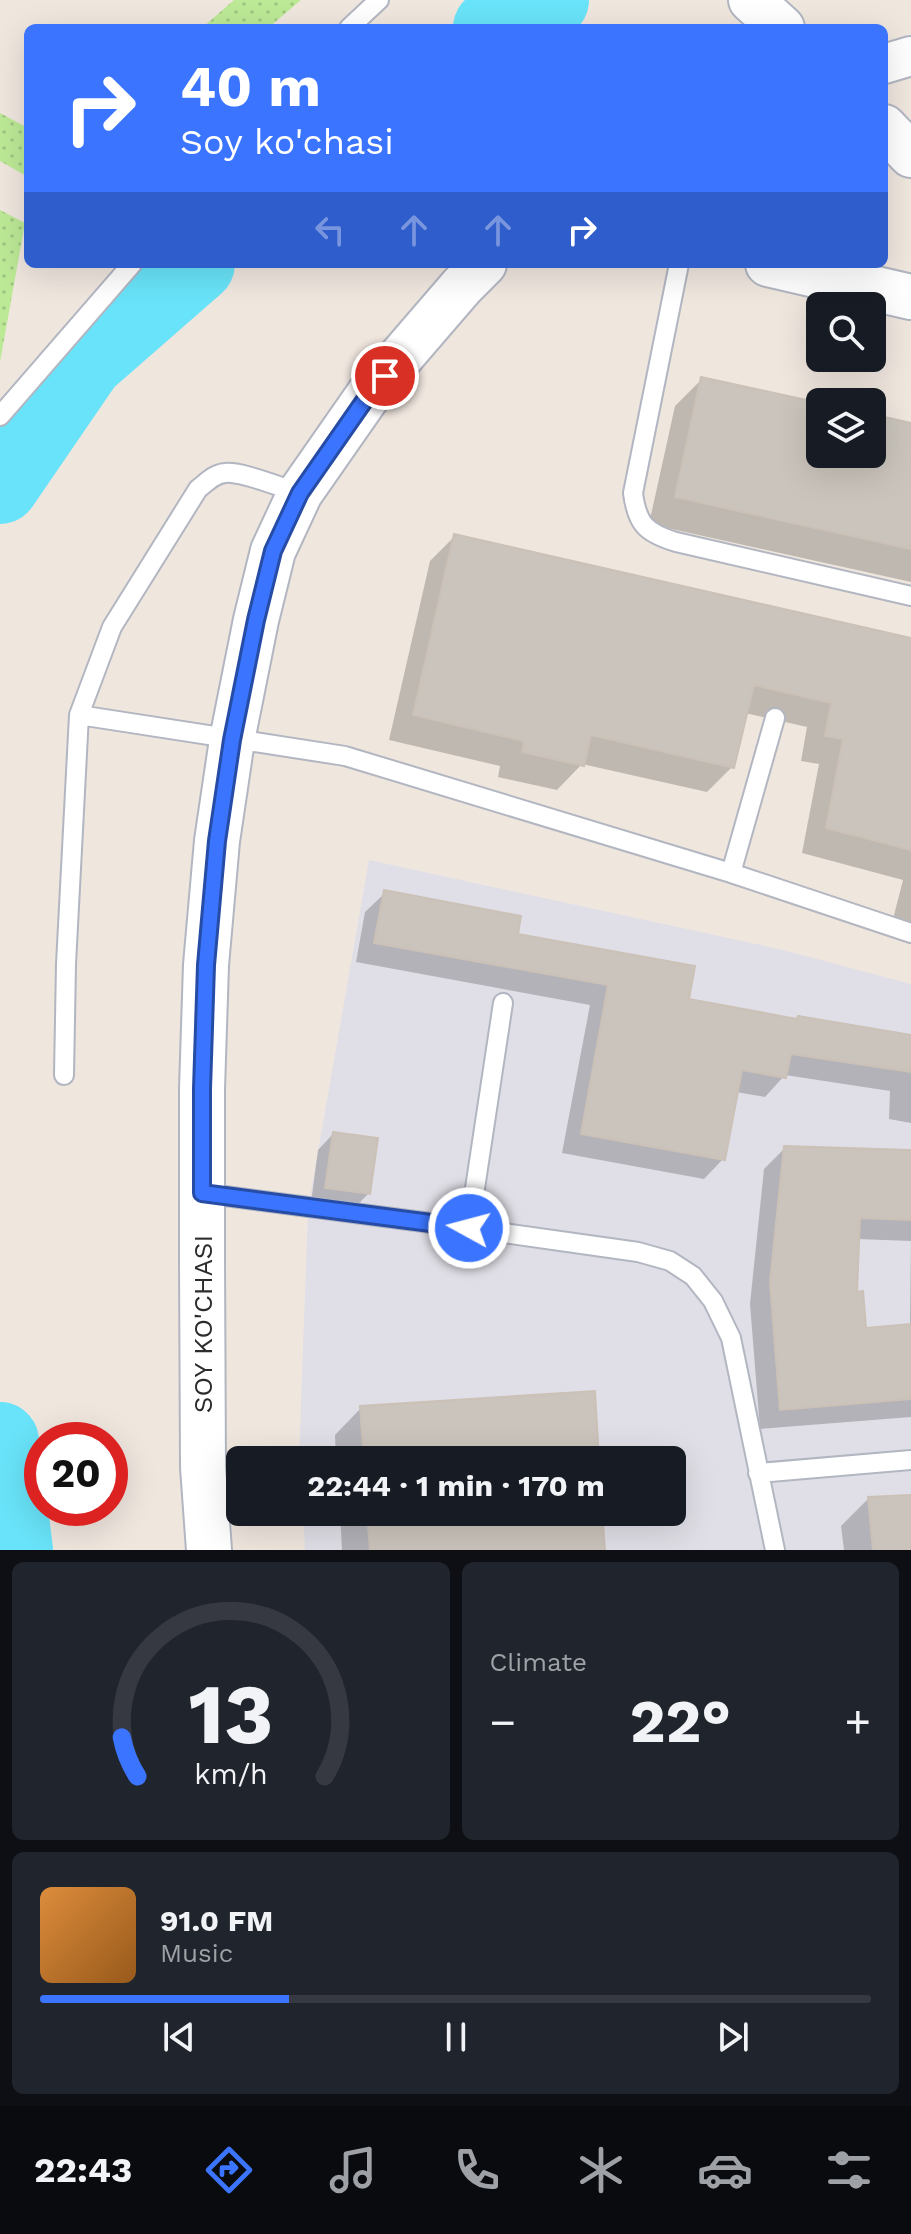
<!DOCTYPE html>
<meta charset="utf-8">
<style>
body{margin:0;font-family:"Work Sans",sans-serif;background:#20242c;color:#f1f3f6;height:100vh;display:flex;flex-direction:column;font-size:30px;white-space:nowrap}
*{box-sizing:border-box;margin:0}
p{font-size:26px;color:#9ea1a6}
.icon{flex:none;width:44px;height:44px;fill:none;stroke:currentColor;stroke-width:2;stroke-linecap:round;stroke-linejoin:round}
.map{position:relative;height:1550px;overflow:hidden}
.details{display:flex;flex-direction:column;gap:12px;padding:12px;background:#0d0f14;flex:1}
.details>*{flex:none}
.top-card{position:absolute;left:24px;top:24px;width:864px;height:244px;border-radius:12px;box-shadow:0 8px 32px #0002;background:#3b75ff;color:#fff;overflow:hidden}
.buttons{position:absolute;left:806px;top:292px;display:grid;gap:16px}
.buttons a{display:grid;place-items:center;width:80px;height:80px;border-radius:12px;background:#171b24;box-shadow:0 8px 32px #0002;font-size:40px}
.speed{position:absolute;left:24px;top:1422px;display:flex;gap:16px;font-size:40px;font-weight:700;text-align:center}
.speed>*{display:grid;place-content:center;width:104px;height:104px;border-radius:50%;background:#171b24;box-shadow:0 8px 32px #0002;line-height:1}
.speed .limit{border:12px solid #d22;background:#fff;color:#111}
.pin{position:absolute;display:grid;place-items:center;width:68px;height:68px;color:#fff;margin:-34px;border:4px solid #fff;border-radius:50%;box-shadow:0 2px 8px #0007}
.me{position:absolute;width:88px;margin:-44px;rotate:277deg;stroke-linejoin:round;filter:drop-shadow(0 0 6px #0008)}
.turn{display:flex;align-items:center;gap:28px;height:168px;padding:0 24px;font-size:36px}
.turn .icon{width:104px;height:104px;stroke-width:2.5}
.turn b{display:block;font-size:56px;line-height:68px}
.lanes{display:flex;align-items:center;height:76px;padding:0 24px;background:#0003;justify-content:center;gap:40px;direction:ltr}
.lanes .off{opacity:.35}
.big{font-size:60px;font-weight:700;line-height:1.1}
.details .tile{flex:1;display:flex;flex-direction:column;justify-content:center;gap:12px;min-width:0;padding:0 28px;border-radius:12px;background:#20242c}
.details .dial{align-items:center;gap:0}
.dial svg{height:208px;overflow:visible;fill:none;stroke:#363941;stroke-width:7;stroke-linecap:round;text-anchor:middle}
.dial text{fill:#f1f3f6;stroke:none}
.song{display:flex;align-items:center;gap:24px}
.cover{width:96px;height:96px;border-radius:12px;background:linear-gradient(135deg,hsl(30 70% 55%),hsl(30 70% 35%))}
.played{height:8px;border-radius:4px;background:linear-gradient(90deg,#3b75ff 30%,#363941 30%)}
.keys{display:flex;justify-content:space-around;direction:ltr}
.heat{display:flex;justify-content:space-between;align-items:center;font-size:44px;direction:ltr}
.details .tiles{flex:1;display:grid;gap:12px;grid-template-columns:1fr 1fr}
.tile:last-child{grid-column:span 2}
.trip{position:absolute;left:226px;top:1446px;width:460px;height:80px;border-radius:12px;background:#171b24;box-shadow:0 8px 32px #0002;font-weight:700;line-height:80px;text-align:center}
.menu{display:flex;height:128px;justify-content:space-around;align-items:center;background:#090b0e;color:#9ea1a6}
.menu .icon{width:56px;height:56px}
.menu .on{color:#3b75ff}
.menu b{font-size:36px;color:#f1f3f6}
.map>svg:first-child{display:block}
.industrial{fill:#e0dfe7}
.grass{fill:url(#grass-dots)}
.shadow{fill:#0003;fill-rule:evenodd}
.lines{fill:none;stroke-linecap:round;stroke-linejoin:round}
.river{stroke:#69e3f9;stroke-width:78}
.building{fill:#cac4bc;stroke:#cbc1b7;stroke-width:2}
.lane-casing{stroke:#b2b6c1;stroke-width:22}
.street-casing{stroke:#b2b6c1;stroke-width:42}
.secondary-casing{stroke:#b2b6c1;stroke-width:48}
.lane{stroke:#fff;stroke-width:18}
.street{stroke:#fff;stroke-width:38}
.secondary{stroke:#fff;stroke-width:44}
.route-casing{stroke:#264ca6;stroke-width:20}
.route{stroke:#3b75ff;stroke-width:14}
.labels{text-anchor:middle;stroke-width:7;stroke-linejoin:round;paint-order:stroke}
.street-label{font-size:26px;fill:#2c2c2c;stroke:#fff}
</style>
<div class="map">
<svg width="911" height="1550" viewBox="0 0 911 1550">
<defs>
<pattern id="grass-dots" width="8" height="8" patternUnits="userSpaceOnUse" patternTransform="scale(2)"><rect width="8" height="8" fill="#bce996"/><path d="M2 2h.1M6 6h.1" fill="none" stroke="#a2c881" stroke-width="1.8" stroke-linecap="round"/></pattern>
</defs>
<rect width="100%" height="100%" fill="#efe6de"/>
<path class="industrial" d="M369,860l414,90 128,34v566h-606l-2,-38h369v-52h-373l9,-251z"/>
<path class="grass" d="M234,0h67l-33,28h-66z
M0,113l28,15v49l-28,-16z
M0,210l25,13 -25,139z"/>
<path class="shadow" d="M702,379l118,26v49h52v-38l39,9v157l-262,-58 26,-118z
M455,536l456,104v283l-18,-4 10,-39 -101,-27 17,-89 -18,-3 6,-34 -62,-14 -13,54 -25,25 -125,-28 -25,26 -59,-13 2,-11 -111,-26 41,-179z
M385,893l131,43 171,65 109,20 115,16v86l-22,-4 1,-28 -105,-16 -20,22 -29,-5 -13,67 -19,20 -142,-26 28,-148 -234,-43 9,-50z
M333,1134l35,60 -15,15 -42,-6 7,-53z
M785,1148l126,4v265l-151,12 -10,-125 14,-135zM857,1239l54,2 -1,85 -46,4 -9,-36z
M361,1408l236,52h-261l-1,-25z
M911,1497v53h-67l-3,-24 27,-27z
M340,1512h260l3,38h-261z"/>
<g class="lines">
<path class="river" d="M492,28l23,-18 35,-10
M0,485l85,-124 111,-97
M0,1441l14,109"/>
</g>
<path class="building" d="M701,377l119,26v51h52v-40l39,9v126l-236,-52z
M454,534l457,104v212l-85,-22 17,-89 -18,-3 6,-33 -77,-18 -20,83 -143,-33 -7,31 -62,-14 2,-11 -111,-26z
M384,890l137,26 -3,18 177,32 -6,33 108,20 1,-3 113,19v37l-120,-18 -5,24 -44,-8 -17,90 -144,-26 27,-149 -234,-42z
M333,1132l45,6 -8,56 -45,-6z
M784,1146l127,4v70l-51,-2 -3,74 6,-1 3,37 45,-4v75l-131,11 -10,-128z
M595,1391l4,69h-235l-4,-54z
M911,1495v55h-38l-5,-53z
M367,1512h235l3,38h-235z"/>
<g class="lines">
<defs>
<path id="lane" d="M349,28l30,-28
M679,264l-46,229c4,31 13,40 43,49l235,54
M0,416l132,-152
M79,715l266,41 386,117 180,60
M731,873l44,-155
M64,1075l2,-111 13,-249 33,-88 86,-138c9,-7 16,-15 27,-16 17,-2 57,15 75,20
M202,1193l267,35 169,24 32,9 23,15 20,25 18,37 44,212
M469,1228l34,-225
M758,1473l153,-13"/>
<path id="street" d="M884,64l27,-8"/>
<path id="secondary" d="M751,0l31,28
M884,127l27,28
M768,264l143,33
M209,1550l-6,-83 -1,-207v-171l4,-124 11,-124 15,-101 24,-120 17,-69 27,-58 69,-99 93,-108 22,-22"/>
</defs>
<use href="#lane" class="lane-casing"/>
<use href="#street" class="street-casing"/>
<use href="#secondary" class="secondary-casing"/>
<use href="#lane" class="lane"/>
<use href="#street" class="street"/>
<use href="#secondary" class="secondary"/>
</g>
<g class="lines">
<defs>
<path id="route" d="M385,376l-16,18 -69,99 -27,58 -17,69 -24,120 -15,101 -11,124 -4,124v104l267,35"/>
</defs>
<use href="#route" class="route-casing"/>
<use href="#route" class="route"/>
</g>
<g class="labels">
<g class="street-label">
<text transform="translate(203 1324) rotate(-90)" y="9">SOY KO'CHASI</text>
</g>
</g>
</svg>
<div class="buttons">
<a><svg class="icon" aria-label="search" viewBox="0 0 24 24"><circle cx="10" cy="10" r="6"/><path d="M15 15l6 6"/></svg></a>
<a><svg class="icon" aria-label="layers" viewBox="0 0 24 24"><path d="M12 4l9 5-9 5-9-5zM3 14l9 5 9-5"/></svg></a>
</div>
<div class="speed"><div class="limit">20</div></div>
<div class="pin" style="left:385px;top:376px;background:#d93025"><svg class="icon" aria-label="arrive" viewBox="0 0 24 24"><path d="M6 21V4h12l-3 4 3 4H6"/></svg></div>
<svg class="me" style="left:469px;top:1228px" viewBox="-20 -20 40 40"><circle r="17" fill="#3b75ff" stroke="#fff" stroke-width="3"/><path d="M0-11L8 9 0 5-8 9z" fill="#fff"/></svg>
<div class="trip">22:44 · 1 min · 170 m</div>
<div class="top-card">
<div class="turn"><svg class="icon" aria-label="right" viewBox="0 0 24 24"><path d="M7 20v-9h11M14 6l5 5-5 5"/></svg><div><b>40 m</b>Soy ko'chasi</div></div>
<div class="lanes"><svg class="icon off" aria-label="left" viewBox="0 0 24 24"><path d="M17 20v-9H6M10 6l-5 5 5 5"/></svg><svg class="icon off" aria-label="ahead" viewBox="0 0 24 24"><path d="M12 20V5M6 11l6-6 6 6"/></svg><svg class="icon off" aria-label="ahead" viewBox="0 0 24 24"><path d="M12 20V5M6 11l6-6 6 6"/></svg><svg class="icon" aria-label="right" viewBox="0 0 24 24"><path d="M7 20v-9h11M14 6l5 5-5 5"/></svg></div>
</div>
</div>
<section class="details">
<div class="tiles">
<div class="tile dial"><svg viewBox="0 0 100 80">
<path d="M14 69A42 42 0 1 1 86 69"/>
<path d="M14 69A42 42 0 0 1 8 54" stroke="#3b75ff"/>
<text x="50" y="56" font-size="32" font-weight="700">13</text>
<text x="50" y="72" font-size="11">km/h</text>
</svg></div>
<div class="tile"><p>Climate</p>
<div class="heat"><a>−</a><b class="big">22°</b><a>+</a></div>
</div>
<div class="tile">
<div class="song"><i class="cover"></i><div><b>91.0 FM</b><p>Music</p></div></div>
<div class="played"></div>
<div class="keys"><svg class="icon" aria-label="previous" viewBox="0 0 24 24"><path d="M18 5L8 12l10 7zM5 5v14"/></svg><svg class="icon" aria-label="pause" viewBox="0 0 24 24"><path d="M8 5v14M16 5v14"/></svg><svg class="icon" aria-label="next" viewBox="0 0 24 24"><path d="M6 5l10 7-10 7zM19 5v14"/></svg></div>
</div>
</div>
</section>
<nav class="menu">
<b>22:43</b>
<svg class="icon on" aria-label="directions" viewBox="0 0 24 24"><path d="M12 3l9 9-9 9-9-9zM9 14v-3h6M13 9l2 2-2 2"/></svg>
<svg class="icon" aria-label="music" viewBox="0 0 24 24"><path d="M9 18V5l10-2v13"/><circle cx="6" cy="18" r="3"/><circle cx="16" cy="16" r="3"/></svg>
<svg class="icon" aria-label="phone" viewBox="0 0 24 24"><path d="M5 4h4l2 5-3 2q2 4 5 5l2-3 5 2v4C11 20 4 13 5 4z"/></svg>
<svg class="icon" aria-label="climate" viewBox="0 0 24 24"><path d="M12 3v18M4 7l16 10M4 17L20 7"/></svg>
<svg class="icon" aria-label="car" viewBox="0 0 24 24"><path d="M5 17H2v-5l4-1 3-4h7l3 4 3 1v5h-3M9 17h6M6 11h13"/><circle cx="7" cy="17" r="2"/><circle cx="17" cy="17" r="2"/></svg>
<svg class="icon" aria-label="filters" viewBox="0 0 24 24"><path d="M4 7h16M4 17h16"/><circle cx="9" cy="7" r="2"/><circle cx="15" cy="17" r="2"/></svg>
</nav>
